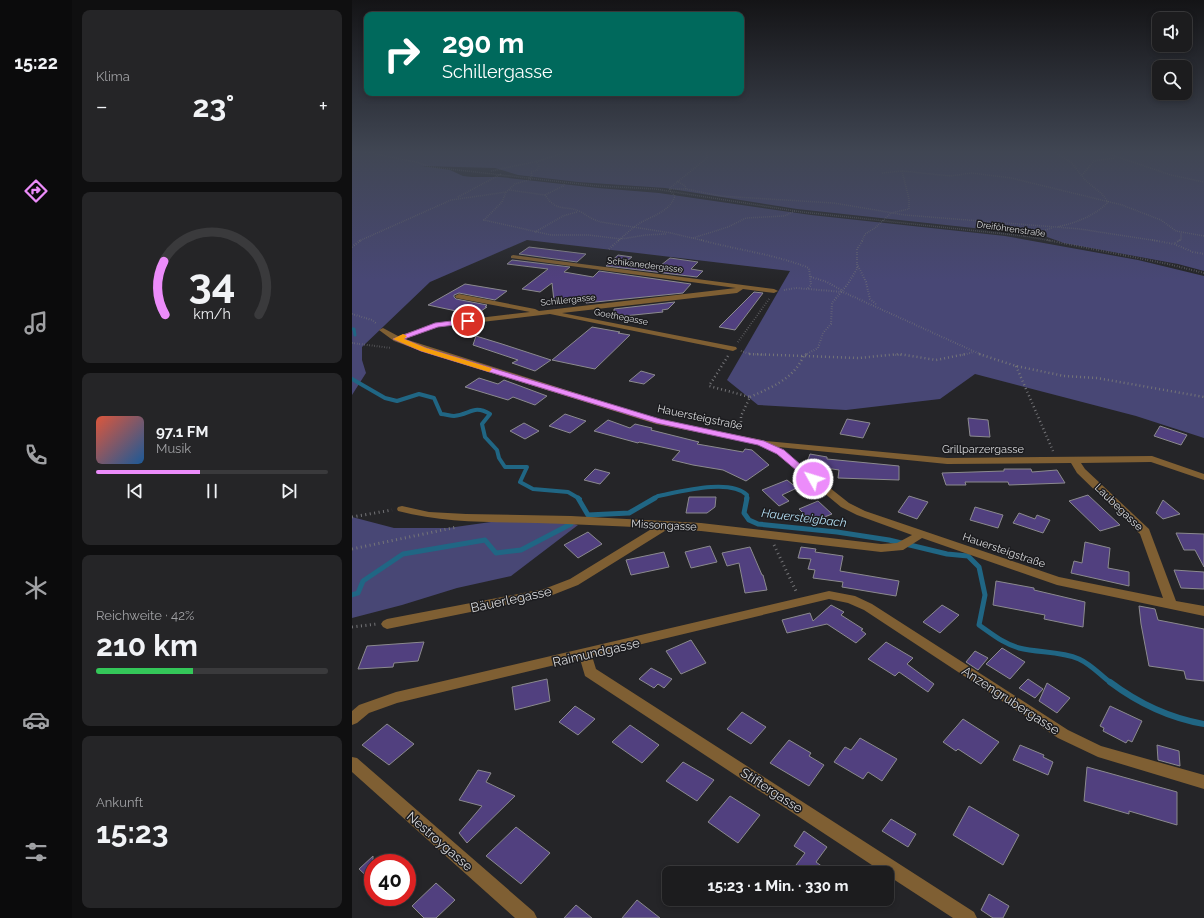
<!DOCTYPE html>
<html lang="de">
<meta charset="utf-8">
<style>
body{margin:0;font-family:Raleway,sans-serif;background:#252527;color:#f1f3f6;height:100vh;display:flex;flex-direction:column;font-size:15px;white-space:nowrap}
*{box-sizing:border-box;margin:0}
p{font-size:13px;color:#a0a1a4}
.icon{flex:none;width:22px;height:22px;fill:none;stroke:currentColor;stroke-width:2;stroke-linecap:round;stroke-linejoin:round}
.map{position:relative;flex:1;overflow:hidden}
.sheet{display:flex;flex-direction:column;gap:10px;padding:10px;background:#0f0f10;width:280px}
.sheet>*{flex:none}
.top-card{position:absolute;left:12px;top:12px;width:380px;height:84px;border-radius:8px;box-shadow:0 2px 6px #0003,0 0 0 1px #3a3a3c;background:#00695c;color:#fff;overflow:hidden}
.tools{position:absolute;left:800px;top:12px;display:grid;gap:8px}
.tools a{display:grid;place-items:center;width:40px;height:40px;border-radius:8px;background:#1c1c1e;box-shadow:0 2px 6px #0003,0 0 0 1px #3a3a3c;font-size:20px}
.speed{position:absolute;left:12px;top:854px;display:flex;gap:8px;font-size:20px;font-weight:700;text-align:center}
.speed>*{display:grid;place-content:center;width:52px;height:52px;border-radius:50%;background:#1c1c1e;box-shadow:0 2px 6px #0003,0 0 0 1px #3a3a3c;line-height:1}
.speed .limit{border:6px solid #d22;background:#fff;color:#111}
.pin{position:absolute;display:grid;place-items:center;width:34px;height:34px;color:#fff;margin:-17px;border:2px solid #fff;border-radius:50%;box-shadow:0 1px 4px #0007}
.me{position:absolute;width:44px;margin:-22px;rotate:309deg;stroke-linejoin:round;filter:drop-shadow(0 0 3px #0008)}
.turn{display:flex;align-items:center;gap:14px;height:84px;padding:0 12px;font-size:18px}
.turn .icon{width:52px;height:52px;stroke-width:2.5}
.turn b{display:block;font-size:28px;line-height:34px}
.big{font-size:30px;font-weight:700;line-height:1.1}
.sheet .tile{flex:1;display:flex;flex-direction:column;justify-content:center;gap:6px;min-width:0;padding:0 14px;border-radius:8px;background:#252527}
.sheet .dial{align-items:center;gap:0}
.dial svg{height:104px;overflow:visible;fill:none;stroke:#3a3a3c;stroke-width:7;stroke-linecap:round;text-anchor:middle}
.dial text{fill:#f1f3f6;stroke:none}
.song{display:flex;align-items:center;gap:12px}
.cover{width:48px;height:48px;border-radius:6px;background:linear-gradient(135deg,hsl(10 70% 55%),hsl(210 70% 35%))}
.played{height:4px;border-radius:2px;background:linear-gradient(90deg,#ec8cfa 45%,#3a3a3c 45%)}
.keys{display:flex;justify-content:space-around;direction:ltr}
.heat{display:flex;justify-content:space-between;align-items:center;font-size:22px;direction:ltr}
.charge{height:6px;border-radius:3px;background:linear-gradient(90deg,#34c759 42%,#3a3a3c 0)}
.trip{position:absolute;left:310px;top:866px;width:232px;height:40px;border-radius:8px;background:#1c1c1e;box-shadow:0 2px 6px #0003,0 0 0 1px #3a3a3c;font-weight:700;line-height:40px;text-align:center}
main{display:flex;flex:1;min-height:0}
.tab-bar{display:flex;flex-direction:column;width:72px;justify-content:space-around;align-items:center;background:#0b0b0c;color:#a0a1a4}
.tab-bar .icon{width:28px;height:28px}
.tab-bar .active{color:#ec8cfa}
.tab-bar b{font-size:18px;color:#f1f3f6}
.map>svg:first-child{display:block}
.green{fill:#484775}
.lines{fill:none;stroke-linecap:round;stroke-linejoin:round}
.stream-far3{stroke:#206684;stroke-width:3}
.stream-far2{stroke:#206684;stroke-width:4}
.stream-far1{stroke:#206684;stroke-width:5}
.stream{stroke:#206684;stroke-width:6}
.building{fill:#51407f;stroke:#8b8a8e}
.path-far3{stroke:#757578;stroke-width:1.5;stroke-dasharray:0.5 1.5;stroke-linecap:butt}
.path-far2{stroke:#757578;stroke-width:2;stroke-dasharray:0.5 2;stroke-linecap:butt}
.path-far1{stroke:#757578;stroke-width:2.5;stroke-dasharray:1 3;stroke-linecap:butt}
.path{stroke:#757578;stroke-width:3;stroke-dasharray:1 3.5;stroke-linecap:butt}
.minor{fill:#7f5f33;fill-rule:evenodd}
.route{fill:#ec8cfa;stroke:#995ba2}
.slow{fill:#f59e0b}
.labels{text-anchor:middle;stroke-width:3;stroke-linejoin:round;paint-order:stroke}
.far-street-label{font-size:9px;fill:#d7d8da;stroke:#1c1c1f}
.street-label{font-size:11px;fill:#d7d8da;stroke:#1c1c1f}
.water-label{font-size:12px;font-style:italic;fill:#b2dcf1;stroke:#1c1c1f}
.near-street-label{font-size:13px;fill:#d7d8da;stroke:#1c1c1f}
</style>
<main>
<nav class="tab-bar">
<b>15:22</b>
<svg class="icon active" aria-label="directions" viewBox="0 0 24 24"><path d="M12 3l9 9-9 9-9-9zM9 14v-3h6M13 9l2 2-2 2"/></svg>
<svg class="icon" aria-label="music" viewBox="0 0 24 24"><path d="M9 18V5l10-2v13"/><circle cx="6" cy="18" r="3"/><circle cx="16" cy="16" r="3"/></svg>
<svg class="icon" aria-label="phone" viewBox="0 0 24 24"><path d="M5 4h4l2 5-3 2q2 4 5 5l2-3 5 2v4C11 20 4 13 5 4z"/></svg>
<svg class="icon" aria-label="climate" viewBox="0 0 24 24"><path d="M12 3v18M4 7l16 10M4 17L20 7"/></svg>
<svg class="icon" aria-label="car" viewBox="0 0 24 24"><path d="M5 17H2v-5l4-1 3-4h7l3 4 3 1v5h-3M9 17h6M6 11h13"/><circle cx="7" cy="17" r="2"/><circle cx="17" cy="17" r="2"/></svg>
<svg class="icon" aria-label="filters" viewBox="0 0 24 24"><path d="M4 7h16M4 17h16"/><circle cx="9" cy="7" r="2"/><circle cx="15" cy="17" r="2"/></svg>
</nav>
<section class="sheet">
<div class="tile"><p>Klima</p>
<div class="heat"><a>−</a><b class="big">23°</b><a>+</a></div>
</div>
<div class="tile dial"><svg viewBox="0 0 100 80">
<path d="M14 69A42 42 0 1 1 86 69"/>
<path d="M14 69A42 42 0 0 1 13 28" stroke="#ec8cfa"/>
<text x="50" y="56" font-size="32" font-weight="700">34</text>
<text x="50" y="72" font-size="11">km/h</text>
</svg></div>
<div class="tile">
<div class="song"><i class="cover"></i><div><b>97.1 FM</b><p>Musik</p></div></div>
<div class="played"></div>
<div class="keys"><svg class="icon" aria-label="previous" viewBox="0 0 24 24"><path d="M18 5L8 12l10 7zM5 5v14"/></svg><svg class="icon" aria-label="pause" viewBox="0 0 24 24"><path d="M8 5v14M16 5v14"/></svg><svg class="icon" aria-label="next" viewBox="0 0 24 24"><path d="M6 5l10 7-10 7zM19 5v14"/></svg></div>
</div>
<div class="tile"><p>Reichweite · 42%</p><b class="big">210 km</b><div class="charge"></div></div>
<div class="tile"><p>Ankunft</p><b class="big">15:23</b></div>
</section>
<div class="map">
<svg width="852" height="918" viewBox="0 0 852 918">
<rect width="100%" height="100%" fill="#252528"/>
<path class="green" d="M0,152h852v119l-26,-7 -114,-21 -17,-6 -1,-4 -16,-3 -17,1 -30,-2 -186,-20 -132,-21 -87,-6 -60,-7 -23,-7 -73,-2 28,4 13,6 9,1h28l98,11 61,5 152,22 194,21 133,24 66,16v162l-68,-22 -161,-42 -35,25 -94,11 -88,-5 -31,-25 63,-109 -263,-31 -97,42 -68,65v13l4,13 -14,22z
M0,517l42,11h54l57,-8 51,-1 22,6 -67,51 -54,12 -55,17 -50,13z"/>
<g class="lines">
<path class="stream-far3" d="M0,329h2l1,6"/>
<path class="stream-far2" d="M0,379l33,19 12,3 22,-7 15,4 7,16c4,0 9,2 13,2 16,-1 19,-12 36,-2l-8,10 3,13 12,13 2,8 6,9h22l-7,15 13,7 35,3 12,7
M301,499l5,-3c21,-4 72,-18 89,-1l-1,4"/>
<path class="stream-far1" d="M226,498l10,17 41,-2 26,-15
M395,498l-3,15 5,7 9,4 79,8 52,8 58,14 21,2 11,11 6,28 -6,30c13,9 25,19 40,23 20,5 41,3 60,11 13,6 21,16 32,24
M0,595l6,-2 5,-12 40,-27 82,-14 11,13 25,-3 50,-26"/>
<path class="stream" d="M758,682c28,21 59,36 94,42"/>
</g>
<path class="building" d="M177,247l57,7 -9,8 -58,-8z
M266,255l14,2 -10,8 34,4 14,-11 28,4 -7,7 12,2 -6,6 -91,-11z
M160,260l58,7 -6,5 29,5 6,-6 92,13 -8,9 -97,10 -1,-5 -31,3 -2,-18 -12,9 -18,-3 26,-20 -41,-5z
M113,284l42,7 -12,9 -36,-7 -5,2v2l2,2 31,6 -2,2h2l-12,8 -47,-10z
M402,292l9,1 -28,37 -16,-3z
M323,302l-7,7 -6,1 1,2 -49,5v-8z
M240,327l28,5 -2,1 12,2 -35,34 -43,-9z
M124,336l26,8 49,16 -16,11 -23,-8 6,-3 -45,-15z
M289,371l14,4 -11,9 -15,-3z
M127,378l19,6 6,-4 43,16 -12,9 -22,-8 -5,3 -43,-13z
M213,414l21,7 -16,12 -21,-7z
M616,418l20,2 2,17 -20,-1z
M495,419l23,4 -7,15 -23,-4z
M256,420l22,8 5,-4 17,4 -1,2 48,12 -2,2 46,8 2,-3 7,1 17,15 -23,16 -23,-11 -30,-5 -21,-5 8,-9 -41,-9 -1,1 -44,-12z
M172,423l15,8 -14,8 -15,-8z
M808,426l27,9 -6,10 -27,-9z
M458,454l17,3v2l72,7v14l-61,-2 1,-8 -33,-5z
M243,469l15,4 -10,11 -16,-4z
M652,469h27l1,3 25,-2 8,13 -56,2 -1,-3h-43l1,3h-20l-4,-12 62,-2z
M435,480l10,8 -15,7 7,6 -10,5 -17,-16z
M736,495l32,30 -20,6 -31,-30z
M557,496l19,6 -11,17 -19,-7z
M337,497h27l-1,10 -8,6h-21z
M811,500l17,14 -17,5 -7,-6z
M466,501l14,13 -20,8 -13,-13z
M623,507l28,8 -5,13 -28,-8z
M667,513l16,6 2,-4 13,5 -7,13 -30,-10z
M236,532l14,12 -24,14 -14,-13z
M824,533l28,1v33l-9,-17h-11z
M733,542l25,6 -2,20 21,4v14l-58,-13 3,-12 8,2z
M358,546l7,16 -26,6 -6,-16z
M398,547l12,28h1l4,15 -22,3 -6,-30 -12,3 -5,-13z
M449,547l15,2 -1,3 28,4 -3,15 59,10 -3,15 -54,-9 1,-5 -30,-4 2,-8 -7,-1 3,-10 -13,-1z
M312,552l5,15 -38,8 -5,-15z
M822,570l30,2v17l-23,-1z
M644,581l38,7v2l51,12 -2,25 -39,-8 1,-4 -52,-10z
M479,605l13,7 -3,3 22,14 -2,1 5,4 -10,9 -29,-19 -40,9 -5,-13 28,-7 3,8z
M590,605l17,10 -19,18 -17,-11z
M787,606l16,3 3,11 46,9v52l-18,-2 -2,-8 -35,-5 -8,-42z
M339,640l15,23 -25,11 -15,-23z
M72,642l-6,19 -24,2 -1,4 -35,2 9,-23z
M534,642l27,16 -6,6 27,20 -6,8 -29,-20 -4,4 -27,-17z
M650,648l23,14 -15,17 -24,-15z
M623,651l13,7 -10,12 -12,-8z
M299,668l21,11 -8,9 -6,-4 -4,4 -15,-9z
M195,679l3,22 -35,9 -3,-23z
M676,679l15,10 -8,9 -16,-10z
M695,683l23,15 -13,15 -18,-12z
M223,706l20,13 -17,16 -19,-13z
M758,706l32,15 -10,21 -4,-2 -2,3 -23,-12 1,-3 -4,-2z
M390,712l24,15 -15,17 -24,-15z
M611,719l36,23 -18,22 -23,-15 -2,2 -13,-9z
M35,724l27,20 -25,21 -27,-20z
M278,725l29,20 -17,18 -30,-21z
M508,738l37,21 -15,22 -14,-9 -5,7 -29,-17 11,-15 6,3z
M437,740l22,13 -2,3 15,9 -15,21 -39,-23z
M668,745l24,10 -1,2 10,5 -5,13 -35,-15z
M805,745l22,6 1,15 -22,-6z
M331,762l31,18 -17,21 -31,-20z
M735,767l90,25v33l-48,-14v3l-45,-13z
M126,770l13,3 -5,9 29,14 -48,47 -8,-10 23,-27 -23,-6z
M378,796l30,19 -22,28 -30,-21z
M617,806l50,29 -16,30 -50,-30z
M539,819l25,15 -8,13 -26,-16z
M164,827l34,26 -29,31 -35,-28z
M452,831l23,16 -11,15 15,11h-41l15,-20 -11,-7z
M21,856v26l-14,-13z
M84,883l19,17 -19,18h-12l-12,-12z
M637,894l20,12 -6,12h-10l-12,-8z
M285,900l23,18h-38z
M224,905l16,13h-28z"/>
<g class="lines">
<path class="path-far3" d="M13,152l51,10 15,5 167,19 57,3 147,23 222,24 28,5
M702,152l17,10 14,18 17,14 6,8c-13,14 -33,21 -51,25
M751,152l68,23 33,7
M139,171l48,-10 27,-9
M530,173l20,-2 49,5 20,-3 40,5 111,27 39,15 15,11 28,5
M730,175l12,-14 21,-3
M177,178l3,-2 -1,-4 6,-2 2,-4 -3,-5
M325,181l8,5 1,3 34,7 114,7 71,12 175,14 78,12
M317,189h17
M157,190l36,5c13,19 21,9 36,17 7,4 12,8 20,10l70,11 34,8
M154,192l-4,10 -18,18 67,15h38l32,4 25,-4 20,-1
M193,195l18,-9 2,-3
M106,197l43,-23
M183,232l28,-16 14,-4
M672,236l28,-8
M341,238l35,-11 18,-9 38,-2 11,-5
M7,241l92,-41 55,-8 9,-8 17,-5
M266,241c7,-6 14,-13 22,-18 14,-8 29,-11 35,-27l-5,-5v-3l37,-30v-6
M510,241l3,-7 10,-6 16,-15 18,-4v-10l-7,-28
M826,241l3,-1v-7"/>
<path class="path-far2" d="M349,240c36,10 73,14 108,28l2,17 -4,4
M695,240l121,24 36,9
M800,240l22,4 19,8 11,2
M823,243l5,-3
M0,247l9,-7
M257,249l10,-9
M506,266l8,16 4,17 7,6
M459,277l16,5 16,9
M432,290l12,-2 47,4 139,63
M0,314l20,6 5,4
M386,342l31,-43
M0,343l39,5
M389,351l9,3 16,1
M453,355l13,-7 5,-15 8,-9 1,-21 15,-18 10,-16v-20l6,-9
M541,355h10
M610,355l12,-3"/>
<path class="path-far1" d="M397,354l110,4 40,-4 37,6 30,-6
M627,354l37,12 48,10 33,2 107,19
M376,356l-19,30 41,11 -9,19v13
M664,366l37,85
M398,397c22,-10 44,-18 54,-42l3,-1"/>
<path class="path" d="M0,517l40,-7
M422,545l23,48
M0,549l105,-22
M0,627l25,-3"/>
<path class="minor" d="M161,255l261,34 4,2 -4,2 -31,-4 -6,4 -175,20 174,34 1,2 -4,2 -183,-37 -112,13 -33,12 256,81 105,21 181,17 205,-2 52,18v6l-53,-18 -70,1 4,6 64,60 27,72 28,5v10l-147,-31 -135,-47 -19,12 -22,2 -180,-21 -33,-2 -90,56 -28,11 -163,33 -4,-2 -2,-3 2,-3 4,-2 157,-30 26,-10 83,-51c-39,-2 -77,-4 -116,-5 -46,-1 -93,0 -139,-12l-1,-2 1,-2 4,-1 27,6 37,2 105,2 130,7 180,21 16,-1 15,-8 -55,-20 -16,-8 -64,-53 -19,-10 -102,-20 -235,-73 -27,-10 -15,-11 4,-2 15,8 39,-13 93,-11 -74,-14 -1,-2 4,-2 76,15 4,2 197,-23 -225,-30v-2zM426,447l169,17 124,-1 6,10 63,61 23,64 -104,-21 -194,-66 -16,-8z
M477,591l26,5 17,8 196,126 33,16 103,29v14l-106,-32 -40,-19 -194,-128 -16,-7 -19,-4 -237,57 4,13 378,243 3,6h-24l-66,-43v-2h-3l-299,-197 -5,-17 -183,44 -28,10 -12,10 -5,2v-14l7,-6 37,-13z
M0,757l5,1 177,154 3,6h-22l-163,-146z"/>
</g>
<linearGradient id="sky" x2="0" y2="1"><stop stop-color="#141416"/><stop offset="0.54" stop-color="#404653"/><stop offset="1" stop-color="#404653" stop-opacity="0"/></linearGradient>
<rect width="852" height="281" fill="url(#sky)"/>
<path class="route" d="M116,319l3,1v3l-33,4 -34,12 22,9 234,71 104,22 20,9 33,29 -1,2h-7l-32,-27 -19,-9 -102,-22 -235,-72 -28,-12 42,-16z"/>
<path class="slow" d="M51,334l4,2 -3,3 22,9 65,20 1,1 -3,3 -3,-1 -65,-20 -28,-12z"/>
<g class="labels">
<g class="far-street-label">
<text transform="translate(659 229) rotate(8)" y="3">Dreiföhrenstraße</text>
<text transform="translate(293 265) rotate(7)" y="3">Schikanedergasse</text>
<text transform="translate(216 300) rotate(-6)" y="3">Schillergasse</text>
<text transform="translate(269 317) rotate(11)" y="3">Goethegasse</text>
</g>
<g class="street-label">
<text transform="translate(348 417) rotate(12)" y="4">Hauersteigstraße</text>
<text x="631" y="453">Grillparzergasse</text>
<text transform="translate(767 507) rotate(44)" y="4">Laubegasse</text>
<text transform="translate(312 525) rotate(3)" y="4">Missongasse</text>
<text transform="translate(652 550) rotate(19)" y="4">Hauersteigstraße</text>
</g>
<g class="water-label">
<text transform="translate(452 518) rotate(7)" y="4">Hauersteigbach</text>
</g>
<g class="near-street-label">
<text transform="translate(159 599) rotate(-12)" y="5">Bäuerlegasse</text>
<text transform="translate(244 652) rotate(-13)" y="5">Raimundgasse</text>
<text transform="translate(659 700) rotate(33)" y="5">Anzengrubergasse</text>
<text transform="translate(420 790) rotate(33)" y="5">Stiftergasse</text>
<text transform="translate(88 841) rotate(41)" y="5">Nestroygasse</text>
</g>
</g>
</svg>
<div class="tools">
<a><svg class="icon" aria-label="sound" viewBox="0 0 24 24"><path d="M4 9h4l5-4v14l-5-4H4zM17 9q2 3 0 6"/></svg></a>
<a><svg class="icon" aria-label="search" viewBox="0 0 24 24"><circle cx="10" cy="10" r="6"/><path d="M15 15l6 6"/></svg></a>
</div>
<div class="speed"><div class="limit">40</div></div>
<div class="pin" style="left:116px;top:321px;background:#d93025"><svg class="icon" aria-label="arrive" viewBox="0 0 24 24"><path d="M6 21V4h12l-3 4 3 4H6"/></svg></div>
<svg class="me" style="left:461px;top:479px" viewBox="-20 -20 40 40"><circle r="17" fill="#ec8cfa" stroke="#fff" stroke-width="3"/><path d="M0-11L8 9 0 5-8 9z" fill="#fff"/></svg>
<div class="trip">15:23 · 1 Min. · 330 m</div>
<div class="top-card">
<div class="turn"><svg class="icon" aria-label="right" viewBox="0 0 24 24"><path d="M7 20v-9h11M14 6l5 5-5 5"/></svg><div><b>290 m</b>Schillergasse</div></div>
</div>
</div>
</main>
